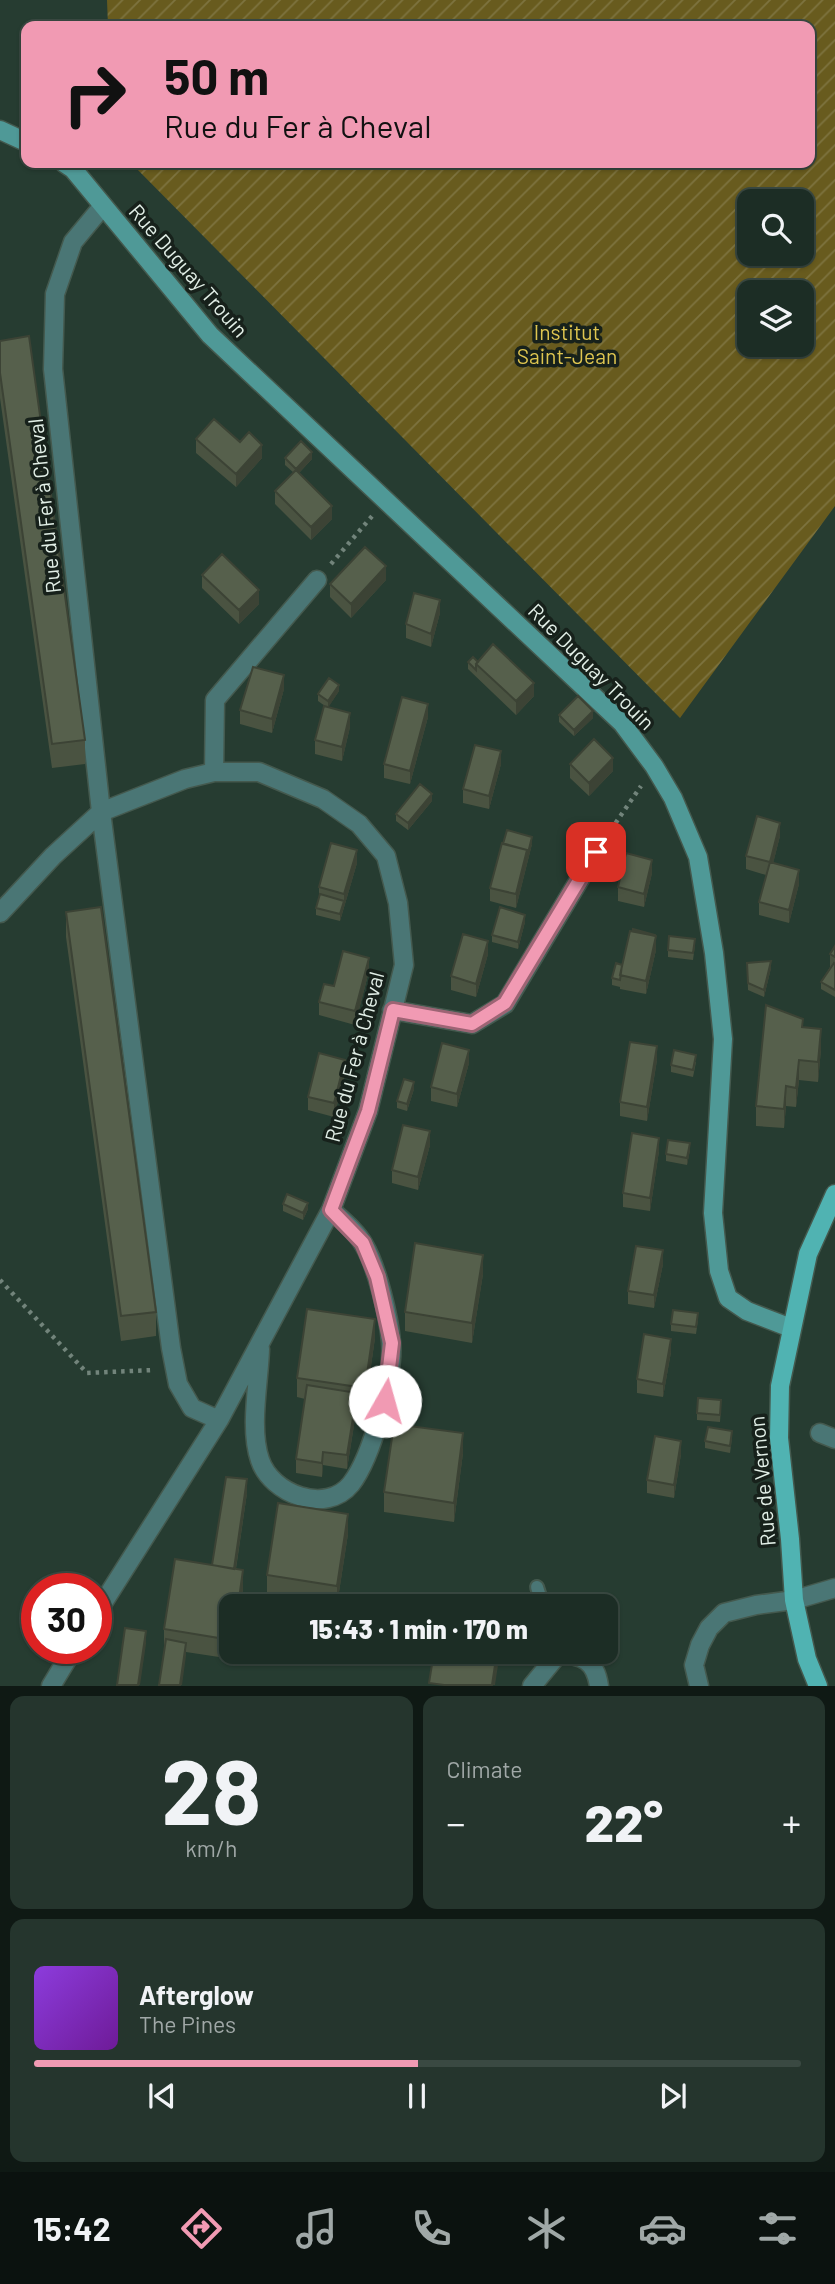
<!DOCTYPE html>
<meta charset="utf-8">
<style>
body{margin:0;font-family:Barlow,sans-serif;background:#25352d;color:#f1f3f6;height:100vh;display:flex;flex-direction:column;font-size:26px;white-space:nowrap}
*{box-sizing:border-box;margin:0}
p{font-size:23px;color:#a0a8a7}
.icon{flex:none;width:38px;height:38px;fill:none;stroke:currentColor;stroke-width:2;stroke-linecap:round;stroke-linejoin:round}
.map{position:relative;height:1686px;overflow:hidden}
.panel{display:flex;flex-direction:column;gap:10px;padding:10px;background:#0f1914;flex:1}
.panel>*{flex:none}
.top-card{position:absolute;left:21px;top:21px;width:794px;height:147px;border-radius:14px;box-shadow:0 2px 5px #0004,0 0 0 2px #3a4942;background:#f19ab3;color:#111;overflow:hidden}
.buttons{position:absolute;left:737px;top:189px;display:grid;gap:14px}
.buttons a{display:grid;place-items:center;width:77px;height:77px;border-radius:14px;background:#1c2d25;box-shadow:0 2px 5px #0004,0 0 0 2px #3a4942;font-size:35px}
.speed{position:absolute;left:21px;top:1573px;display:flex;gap:14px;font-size:35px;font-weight:700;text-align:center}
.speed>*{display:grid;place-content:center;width:91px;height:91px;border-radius:50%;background:#1c2d25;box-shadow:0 2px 5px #0004,0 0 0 2px #3a4942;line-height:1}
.speed .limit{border:10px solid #d22;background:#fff;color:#111}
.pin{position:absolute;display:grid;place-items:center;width:60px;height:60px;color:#fff;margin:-30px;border-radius:14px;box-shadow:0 4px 10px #0006}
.me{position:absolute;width:77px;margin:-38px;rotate:7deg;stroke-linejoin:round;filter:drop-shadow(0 0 5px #0008)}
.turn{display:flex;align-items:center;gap:24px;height:147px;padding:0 28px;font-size:32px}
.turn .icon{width:91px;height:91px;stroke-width:2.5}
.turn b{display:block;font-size:49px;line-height:60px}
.big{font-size:52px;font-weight:800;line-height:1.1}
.panel .card{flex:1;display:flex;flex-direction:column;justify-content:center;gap:10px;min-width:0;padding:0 24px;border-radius:14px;background:#25352d}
.panel .dial{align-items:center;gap:0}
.dial b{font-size:91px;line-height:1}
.song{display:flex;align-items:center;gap:21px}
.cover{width:84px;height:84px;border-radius:10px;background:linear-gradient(135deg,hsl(270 70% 55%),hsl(280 70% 35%))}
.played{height:7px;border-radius:4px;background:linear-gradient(90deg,#f19ab3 50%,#3a4942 50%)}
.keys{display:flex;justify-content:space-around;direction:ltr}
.heat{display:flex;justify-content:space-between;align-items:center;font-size:38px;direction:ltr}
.panel .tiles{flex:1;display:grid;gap:10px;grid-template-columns:1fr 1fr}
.card:last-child{grid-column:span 2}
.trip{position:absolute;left:219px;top:1594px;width:399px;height:70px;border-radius:14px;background:#1c2d25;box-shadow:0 2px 5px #0004,0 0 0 2px #3a4942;font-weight:800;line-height:70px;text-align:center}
.dock{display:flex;height:112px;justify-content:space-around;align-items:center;background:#0b120f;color:#a0a8a7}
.dock .icon{width:49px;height:49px}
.dock .current{color:#f19ab3}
.dock b{font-size:32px;color:#f1f3f6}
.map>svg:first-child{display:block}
.garden{fill:url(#garden-furrows);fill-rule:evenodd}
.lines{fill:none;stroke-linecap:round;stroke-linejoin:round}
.lane-casing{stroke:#44594e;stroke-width:16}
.street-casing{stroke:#44594e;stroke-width:21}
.secondary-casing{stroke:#44594e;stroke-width:21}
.primary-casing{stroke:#44594e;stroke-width:21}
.path{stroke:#72847b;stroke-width:4.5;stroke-dasharray:3.5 5;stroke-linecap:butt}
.lane{stroke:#4a7675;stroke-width:12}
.street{stroke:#4a7675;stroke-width:18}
.secondary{stroke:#4f9997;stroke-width:18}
.primary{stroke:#50b3b2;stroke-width:18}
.wall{fill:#4a5341}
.shaded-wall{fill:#3c4335}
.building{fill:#56604c;stroke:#3c4335;stroke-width:2}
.route-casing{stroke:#9d6474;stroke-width:18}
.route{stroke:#f19ab3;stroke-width:12}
.labels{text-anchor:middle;stroke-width:7;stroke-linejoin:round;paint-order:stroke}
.street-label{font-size:21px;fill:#e2efe7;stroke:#17211b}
.park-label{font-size:21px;fill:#dfc650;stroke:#17211b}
</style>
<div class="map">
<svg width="835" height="1686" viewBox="0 0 835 1686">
<defs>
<pattern id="garden-furrows" width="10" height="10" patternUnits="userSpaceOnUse" patternTransform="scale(1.75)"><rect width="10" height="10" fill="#685b1e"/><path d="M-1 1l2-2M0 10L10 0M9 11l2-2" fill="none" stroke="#7d733f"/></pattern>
</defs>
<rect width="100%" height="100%" fill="#263c31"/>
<path class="garden" d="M107,0h728v506l-155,212 -549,-555h679v-137h-702zM749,201h53v53h-53zM749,292h53v53h-53z"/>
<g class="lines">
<defs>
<path id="lane" d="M537,1587l6,19"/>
<path id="street" d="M102,207l-29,35 -18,52 -2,75 48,443 70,536 7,36 14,24 27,12
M214,772l1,-72 102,-120
M0,913l53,-57 48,-44 84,-33 29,-7h45l64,27 36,25 27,32 12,47 6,62 -36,146 -37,99 -112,210 -123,194
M392,1010l80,14 33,-20 91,-152
M260,1349c-1,33 -11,79 0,111 11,34 66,55 91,24 21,-27 43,-108 40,-142 -2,-25 -14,-75 -27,-97 -7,-13 -22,-25 -33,-35
M820,1433l15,6
M51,1686l23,-38
M532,1686l27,-33c23,3 36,6 40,33
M699,1686l-5,-21 6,-20 9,-17 15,-15 32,-8 38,-5 41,-12"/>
<path id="secondary" d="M0,130l26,12
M64,163l9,6 137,166 412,388 32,43 19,32 25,59 16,96 9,86 -10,174 6,58 9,27 19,13 44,17"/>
<path id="primary" d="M818,1686l-11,-27 -13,-59 -4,-61 -11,-101 1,-52 28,-132 27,-60"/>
</defs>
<use href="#lane" class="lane-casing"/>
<use href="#street" class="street-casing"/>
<use href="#secondary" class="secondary-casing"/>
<use href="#primary" class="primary-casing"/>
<path class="path" d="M331,564l42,-49
M606,837l35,-51
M0,1280l87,93 68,-3"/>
<use href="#lane" class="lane"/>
<use href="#street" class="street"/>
<use href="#secondary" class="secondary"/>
<use href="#primary" class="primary"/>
</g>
<path class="wall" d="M0,341l85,399v24l-33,4 -52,-370z
M196,439l44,3 22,16 -26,29 -40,-34z
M285,458l27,1 -13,14 33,46 -21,21 -36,-36v-13l19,-18 -9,-8z
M202,575l57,29 -20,20 -37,-36z
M386,580l-35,38 -21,-21v-13z
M440,613l-9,34 -25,-9v-14z
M468,662h10l56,34 -18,19 -48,-46z
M284,689l-12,44 -32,-9v-14z
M339,691l-11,16 22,20 -8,34 -27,-7v-14l10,-34 -7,-5v-7z
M559,715l34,3 -19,18 -15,-14z
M428,717l-18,67 -26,-6v-14z
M501,764l-12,45 -26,-6v-14z
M570,764l43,7 -24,25 -19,-18z
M432,801l-24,29 -12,-9v-7z
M780,836l-7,27 26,21 -10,39 -30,-8v-13l7,-27 -20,-6v-13z
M532,844l-16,64 -26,-7v-13z
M357,863l-17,58 -24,-6v-7l3,-10v-11z
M652,873l-8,34 -26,-6v-14z
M66,912l90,400v24l-35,5 -55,-404z
M525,922l-7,27 -26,-7v-7z
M695,945l-2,15 -25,-3v-7z
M835,946v51l-14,-8v-7l9,-15v-13z
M656,950l-10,44 -26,-5v-2l-8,-2v-7l10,-13z
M488,954l-12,43 -25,-7v-14z
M747,963l24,5 -7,29 -16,-7z
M369,971l-14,54 -36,-10v-13l15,-16z
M803,1027l18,22 -3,33 -19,-2 -3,27 -10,-1 -2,22 -28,-2v-20z
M657,1060l-10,61 -27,-5v-14z
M696,1062l-3,15 -22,-5v-7z
M469,1063l-12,44 -26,-6v-14z
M345,1074l-11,43 -26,-7v-13z
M414,1089l-7,22 -10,-3v-7z
M430,1145l-12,45 -26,-7v-13z
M690,1150l-3,15 -21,-4v-7z
M659,1151l-9,60 -27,-4v-14z
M283,1204l25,5 -5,11 -20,-9z
M663,1264l-9,44 -26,-4v-13z
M483,1274l-11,69 -67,-12v-19z
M698,1320l-2,14 -25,-3v-7z
M375,1338l-10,70 -8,-2 -10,63 -24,-4 -1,12 -26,-4v-14l9,-60 -8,-2v-19z
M671,1352l-8,45 -26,-4v-14z
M721,1407l-1,15 -23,-2v-7z
M732,1438l-2,15 -25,-5v-7z
M463,1453l-9,69 -70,-10v-20z
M681,1454l-7,44 -27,-5v-13z
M247,1493l-11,76 7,21 -2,16h-10v46h2l-1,7 -46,-7v4l-22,-7v-20l48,-64z
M348,1534l-11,71 -70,-11v-19z"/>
<path class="shaded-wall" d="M262,445v13l-26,29v-13z
M312,452v7l-16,17v-7z
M332,506v13l-21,21v-13z
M386,566v14l-35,38v-14z
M259,590v14l-20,20v-14z
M440,600v13l-9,34v-13z
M284,675v14l-12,44v-14z
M534,683v13l-18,19v-14z
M339,685v6l-11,17v-7z
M428,704v13l-18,67v-13z
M593,711v7l-19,18v-6z
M350,713v14l-8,34v-14z
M501,751v13l-12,45v-13z
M613,758v13l-24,25v-13z
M432,794v7l-24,29v-7z
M780,823v13l-10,40v-14z
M532,837v7l-16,64v-14l11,-44z
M357,850v13l-17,58v-7l4,-13v-7z
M652,860v13l-8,34v-13z
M799,870v14l-10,39v-13z
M525,915v7l-7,27v-7z
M656,936v14l-10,44v-13z
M488,941v13l-12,43v-13z
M369,958v13l-14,54v-14z
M771,961v7l-7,29v-7z
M821,1029v20l-3,33v-20z
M657,1046v14l-10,61v-14z
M469,1050v13l-12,44v-13z
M345,1060v14l-11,43v-14z
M799,1060v20l-3,27v-19z
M414,1082v7l-7,22v-7z
M786,1086v20l-2,22v-19z
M430,1131v14l-12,45v-13z
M659,1138v13l-9,60v-13z
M690,1143v7l-3,15v-7z
M308,1203v6l-5,11v-7z
M663,1250v14l-9,44v-13z
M483,1255v19l-11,69v-20z
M375,1319v19l-10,70v-20z
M671,1339v13l-8,45v-13z
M357,1393v14l-10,62v-14z
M463,1433v20l-9,69v-19z
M681,1441v13l-7,44v-13z
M323,1452v13l-1,12v-14z
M247,1479v14l-14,95v-13z
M348,1514v20l-11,71v-19z
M243,1570v20l-2,16h-3z
M146,1631v13l-6,41h-2z
M186,1643v13l-4,29h-2z
M497,1652h3l-5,33h-3z"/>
<path class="building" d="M29,336l56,404 -33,4 -52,-371v-32z
M214,419l26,23 9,-10 13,13 -26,29 -40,-35z
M301,441l11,11 -16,17 -11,-11z
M296,470l36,36 -21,21 -36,-36z
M365,547l21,19 -35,38 -21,-20z
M222,554l37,36 -20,20 -37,-35z
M414,593l26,7 -9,34 -25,-10z
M493,644l41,39 -18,18 -40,-37z
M473,657l5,5 -2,2v6l-8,-8z
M253,667l31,8 -12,44 -32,-9z
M329,678l10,7 -11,16 -10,-7z
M578,696l15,15 -19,19 -15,-15z
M402,697l26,7 -18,67 -26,-7z
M324,706l26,7 -8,34 -27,-7z
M594,739l19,19 -24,25 -19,-19z
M475,745l26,6 -12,45 -26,-7z
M420,784l12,10 -24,29 -12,-9z
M757,816l23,7 -10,39 29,8 -10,40 -30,-8 11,-40 -24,-6z
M507,830l25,7 -5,20v-7l-24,-6z
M331,843l26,7 -13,44 -25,-7z
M502,843l25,7 -11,44 -26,-6z
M626,853l26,7 -8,34 -26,-7z
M320,894l24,7 -4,13 -24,-6z
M101,907l55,405 -35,4 -55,-404z
M500,907l25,8 -7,27 -26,-7z
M633,929l22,6v1l-22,-5z
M630,931l26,5 -10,45 -26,-6z
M463,934l25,7 -12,43 -25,-8z
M669,936l26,3 -2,14 -25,-3z
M835,946v11l-5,-3z
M343,951l26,7 -14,53 -36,-9 5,-18 10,2z
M771,961l-7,29 -16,-7 -1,-20z
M616,963l6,2 -2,15 -8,-2z
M834,963l1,1v26l-14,-8z
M766,1005l37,14 -1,8 19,2 -3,33 -19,-2 -3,28 -10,-2 -2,23 -28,-3z
M630,1042l27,4 -10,61 -27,-5z
M442,1043l27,7 -12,44 -26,-7z
M674,1050l22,5 -3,15 -22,-5z
M319,1053l26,7 -11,43 -26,-6z
M404,1079l10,3 -7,22 -10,-3z
M403,1125l27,6 -12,46 -26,-7z
M632,1133l27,5 -9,60 -27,-5z
M668,1140l22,3 -3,15 -21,-4z
M287,1194l21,9 -5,10 -20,-9z
M415,1243l68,12 -11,68 -67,-11z
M636,1246l27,4 -9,45 -26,-4z
M307,1309l68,10 -10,69 -68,-10z
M673,1310l25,3 -2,14 -25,-3z
M644,1334l27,5 -8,45 -26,-5z
M307,1385l50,8 -10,62 -24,-3 -1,11 -26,-4z
M698,1398l23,2 -1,15 -23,-2z
M394,1424l69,9 -9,70 -70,-11z
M708,1427l24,4 -2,15 -25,-5z
M655,1436l26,5 -7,44 -27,-5z
M226,1477l21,2 -13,90 -22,-4z
M278,1503l70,11 -11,72 -70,-11z
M175,1559l68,11 -5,36h-7v34l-67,-11z
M125,1628l21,3 -8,54h-21z
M166,1639l20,4 -6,42h-21z
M434,1652h63l-5,33h-48l-15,-2z"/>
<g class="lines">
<defs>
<path id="route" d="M385,1401l7,-58 -15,-66 -14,-34 -32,-33 37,-99 25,-101 79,14 33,-21 91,-151"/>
</defs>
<use href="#route" class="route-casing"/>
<use href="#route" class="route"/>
</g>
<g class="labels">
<g class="street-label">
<text transform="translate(188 271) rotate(49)" y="7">Rue Duguay Trouin</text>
<text transform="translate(45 506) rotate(-96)" y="7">Rue du Fer à Cheval</text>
<text transform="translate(591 667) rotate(45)" y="7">Rue Duguay Trouin</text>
<text transform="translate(355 1057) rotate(-75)" y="7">Rue du Fer à Cheval</text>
<text transform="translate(763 1481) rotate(-95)" y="7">Rue de Vernon</text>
</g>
<g class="park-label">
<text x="567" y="340">Institut<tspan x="567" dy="24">Saint-Jean</tspan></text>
</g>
</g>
</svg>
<div class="buttons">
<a><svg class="icon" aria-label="search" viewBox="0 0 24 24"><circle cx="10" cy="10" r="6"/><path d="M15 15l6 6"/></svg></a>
<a><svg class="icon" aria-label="layers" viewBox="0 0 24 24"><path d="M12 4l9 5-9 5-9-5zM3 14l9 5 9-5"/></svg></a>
</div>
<div class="speed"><div class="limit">30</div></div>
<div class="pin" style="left:596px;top:852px;background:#d93025"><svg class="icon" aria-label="arrive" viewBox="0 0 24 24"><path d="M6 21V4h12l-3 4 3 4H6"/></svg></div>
<svg class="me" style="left:385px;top:1401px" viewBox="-20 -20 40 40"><circle r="19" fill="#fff"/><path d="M0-13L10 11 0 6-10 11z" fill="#f19ab3"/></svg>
<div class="trip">15:43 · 1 min · 170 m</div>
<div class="top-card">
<div class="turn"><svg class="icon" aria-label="right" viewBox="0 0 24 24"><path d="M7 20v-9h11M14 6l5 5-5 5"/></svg><div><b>50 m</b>Rue du Fer à Cheval</div></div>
</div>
</div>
<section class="panel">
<div class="tiles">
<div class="card dial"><b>28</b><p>km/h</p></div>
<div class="card"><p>Climate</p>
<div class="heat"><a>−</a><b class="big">22°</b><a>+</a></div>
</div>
<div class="card">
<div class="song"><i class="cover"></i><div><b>Afterglow</b><p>The Pines</p></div></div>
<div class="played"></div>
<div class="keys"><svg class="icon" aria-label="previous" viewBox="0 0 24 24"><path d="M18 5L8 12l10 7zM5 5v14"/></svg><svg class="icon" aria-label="pause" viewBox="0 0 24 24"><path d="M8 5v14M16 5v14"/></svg><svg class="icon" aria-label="next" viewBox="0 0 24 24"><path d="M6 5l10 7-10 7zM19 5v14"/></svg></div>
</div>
</div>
</section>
<nav class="dock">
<b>15:42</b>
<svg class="icon current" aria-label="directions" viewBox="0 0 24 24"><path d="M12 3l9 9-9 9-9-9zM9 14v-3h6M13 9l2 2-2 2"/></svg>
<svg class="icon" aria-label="music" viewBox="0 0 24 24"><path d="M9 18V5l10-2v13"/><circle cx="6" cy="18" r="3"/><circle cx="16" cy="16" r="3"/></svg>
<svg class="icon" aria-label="phone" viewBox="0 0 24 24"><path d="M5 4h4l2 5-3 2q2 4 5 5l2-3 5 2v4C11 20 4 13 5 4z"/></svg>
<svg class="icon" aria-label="climate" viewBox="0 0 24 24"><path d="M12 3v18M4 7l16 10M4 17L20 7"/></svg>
<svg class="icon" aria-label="car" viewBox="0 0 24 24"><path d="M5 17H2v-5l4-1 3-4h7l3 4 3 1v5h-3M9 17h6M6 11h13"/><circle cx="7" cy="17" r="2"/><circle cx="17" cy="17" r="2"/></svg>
<svg class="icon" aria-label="filters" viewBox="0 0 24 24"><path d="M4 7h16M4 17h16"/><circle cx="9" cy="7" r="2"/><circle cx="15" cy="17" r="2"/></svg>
</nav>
